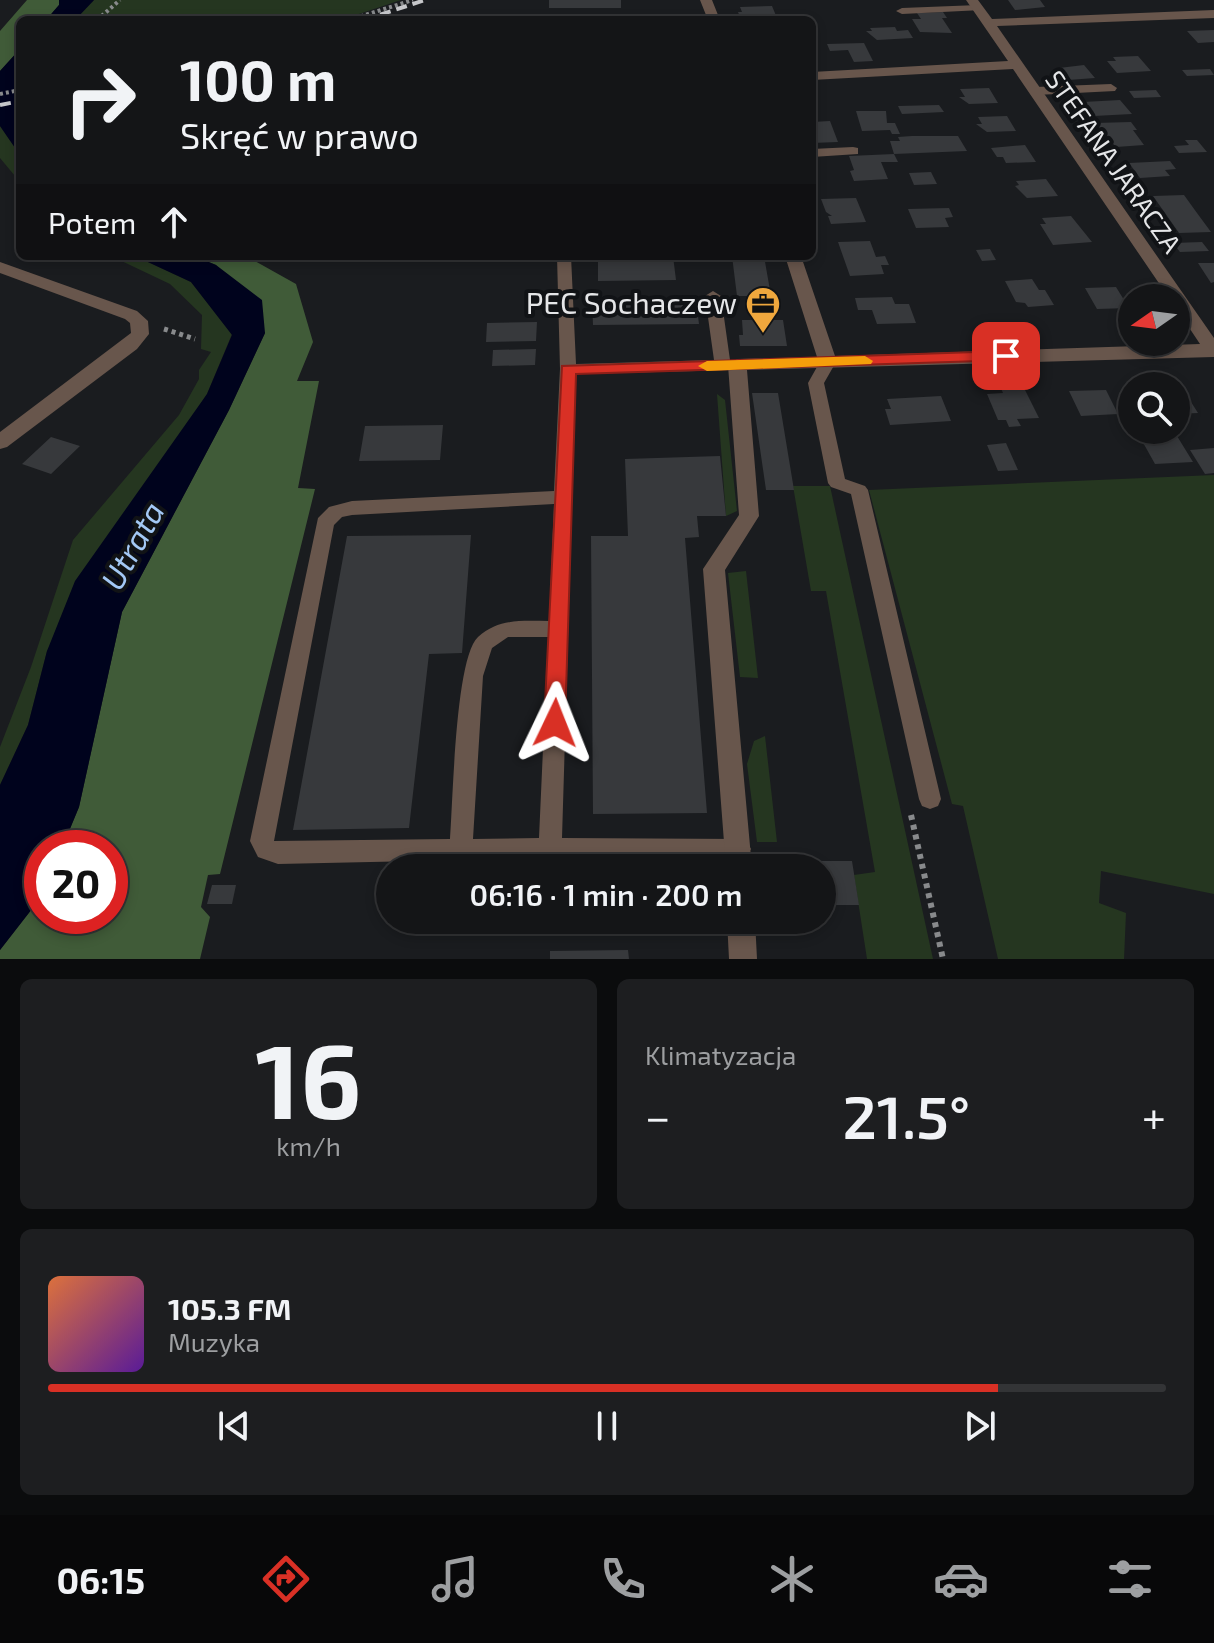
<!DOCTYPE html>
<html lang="pl">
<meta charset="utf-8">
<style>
body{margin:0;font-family:"Exo 2",sans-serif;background:#1d1e20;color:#f1f3f6;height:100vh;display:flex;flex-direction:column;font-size:30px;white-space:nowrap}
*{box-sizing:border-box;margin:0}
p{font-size:26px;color:#9d9fa1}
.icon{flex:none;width:44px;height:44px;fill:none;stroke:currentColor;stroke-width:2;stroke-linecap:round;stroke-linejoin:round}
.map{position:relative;height:959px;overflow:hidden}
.drawer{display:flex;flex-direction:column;gap:20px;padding:20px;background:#0b0c0d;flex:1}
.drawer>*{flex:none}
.banner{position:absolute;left:16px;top:16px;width:800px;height:244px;border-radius:12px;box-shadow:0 4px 12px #0003,0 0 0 2px #333436;background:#141517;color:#f1f3f6;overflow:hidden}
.needle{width:52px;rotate:256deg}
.tools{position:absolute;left:1118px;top:284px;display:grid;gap:16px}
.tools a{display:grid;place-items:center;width:72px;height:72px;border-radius:50%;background:#141517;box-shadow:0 4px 12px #0003,0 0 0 2px #333436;font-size:40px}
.speed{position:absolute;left:24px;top:830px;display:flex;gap:16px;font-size:40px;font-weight:700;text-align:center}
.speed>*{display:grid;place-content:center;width:104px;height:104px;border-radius:50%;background:#141517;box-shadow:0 4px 12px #0003,0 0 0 2px #333436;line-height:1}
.speed .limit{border:12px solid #d22;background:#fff;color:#111}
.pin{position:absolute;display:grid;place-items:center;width:68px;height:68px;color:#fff;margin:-34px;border-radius:16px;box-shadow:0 4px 12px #0006}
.me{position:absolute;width:88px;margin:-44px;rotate:2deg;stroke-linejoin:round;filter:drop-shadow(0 0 6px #0008)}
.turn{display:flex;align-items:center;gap:28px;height:168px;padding:0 32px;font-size:36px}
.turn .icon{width:104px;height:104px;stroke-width:2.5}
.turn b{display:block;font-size:56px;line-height:68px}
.then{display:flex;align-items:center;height:76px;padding:0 32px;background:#0003;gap:16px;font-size:30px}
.big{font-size:60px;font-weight:600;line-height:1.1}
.drawer .tile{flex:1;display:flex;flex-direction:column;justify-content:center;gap:12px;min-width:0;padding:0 28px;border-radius:12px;background:#1d1e20}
.drawer .dial{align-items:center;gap:0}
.dial b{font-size:104px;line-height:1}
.song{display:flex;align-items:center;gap:24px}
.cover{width:96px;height:96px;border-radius:12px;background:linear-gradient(135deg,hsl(20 70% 55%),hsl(270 70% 35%))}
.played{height:8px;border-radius:4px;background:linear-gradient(90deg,#d93025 85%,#333436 85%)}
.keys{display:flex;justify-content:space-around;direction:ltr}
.heat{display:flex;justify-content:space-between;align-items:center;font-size:44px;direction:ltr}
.drawer .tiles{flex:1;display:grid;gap:20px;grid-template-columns:1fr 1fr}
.tile:last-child{grid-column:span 2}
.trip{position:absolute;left:376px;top:854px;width:460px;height:80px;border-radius:40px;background:#141517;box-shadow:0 4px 12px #0003,0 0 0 2px #333436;font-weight:600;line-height:80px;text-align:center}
.tab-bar{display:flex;height:128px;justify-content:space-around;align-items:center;background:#080809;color:#9d9fa1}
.tab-bar .icon{width:56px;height:56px}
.tab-bar .active{color:#d93025}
.tab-bar b{font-size:36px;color:#f1f3f6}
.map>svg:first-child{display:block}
.green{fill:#253620}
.forest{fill:#405b38}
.water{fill:#00031d}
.building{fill:#37393c}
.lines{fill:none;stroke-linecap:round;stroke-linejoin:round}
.path-far2{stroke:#888a8c;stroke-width:4;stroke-dasharray:3 3;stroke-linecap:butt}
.path-far1{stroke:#888a8c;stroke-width:5;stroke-dasharray:4 4;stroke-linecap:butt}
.path{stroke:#888a8c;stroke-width:6;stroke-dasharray:5 5;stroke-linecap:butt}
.lane{fill:#68564c;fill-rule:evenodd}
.street{fill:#68564c;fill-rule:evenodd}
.rail{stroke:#c6c7ca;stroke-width:4;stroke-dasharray:11 6;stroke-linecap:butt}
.route{fill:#d93025;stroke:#8d1f18;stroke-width:2}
.slow{fill:#f59e0b}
.labels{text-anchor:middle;stroke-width:8;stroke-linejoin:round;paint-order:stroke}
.far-street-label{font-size:26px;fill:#e5e6e8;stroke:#111316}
.poi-label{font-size:30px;fill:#e5e6e8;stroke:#111316;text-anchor:end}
.water-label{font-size:32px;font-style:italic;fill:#a3c8f5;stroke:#111316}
</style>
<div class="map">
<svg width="1214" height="959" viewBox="0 0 1214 959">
<rect width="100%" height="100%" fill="#1a1c1f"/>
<path class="green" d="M94,0h307l-60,20h-266z
M0,126l20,29v27l-20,-24z
M111,256h24l56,26 41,52 -25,60 -160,257 -19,74 -28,60v-38l31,-80 42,-127 106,-125 20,-36v-9l12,-18 -10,-3 1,-34 -32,-31z
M717,394l8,6 12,111 -11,5z
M1214,475v419l-113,-23 -2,32 27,10 -2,46h-126l-35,-153 -11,-2 -83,-314z
M793,486h37l103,473h-66l-13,-84 21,-3 -49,-281h-15z
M746,571l12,107 -18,-1 -12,-104z
M765,736l12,106h-20l-10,-78 7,-23z"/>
<path class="forest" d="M27,0h32v5l-13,15h-26v29l-20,22v-40z
M194,256h52l50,28 17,58 -16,39h22l-21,107 17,1 -95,385 -12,1 -7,32 9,10 -10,42h-200v-9l42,-54v20h68v-68h-48l17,-41 43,-195 107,-202 36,-77 -49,-68z"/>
<path class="water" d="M59,0h35l-19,20h-29l13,-15z
M20,49v106l-20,-29v-55z
M135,256h59l22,9 46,35 3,33 -36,77 -107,202 -43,195 -17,41h-20v48l-42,54v-165l28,-60 19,-74 28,-70 132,-187 25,-59 -41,-53z"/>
<path class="building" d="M549,0h72v8h-72z
M1008,0h32l5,7 -30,3z
M772,6l5,12 -28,1 -9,-2 -2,-5h4l-2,-5z
M943,12l4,6h-5l10,15 -32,-1 -8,-13h9l-4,-6z
M895,27l2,4 11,-1 5,8 -36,2 -11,-9h6l-2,-3z
M1214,30v12l-16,1 -11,-12z
M864,43l9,18 -19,1 -6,-12 -18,1 -3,-7z
M1138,56l13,15 -34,2 -10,-12h9l-3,-4z
M1084,65l11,13 -27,2 -9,-12z
M1210,69l4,6 -27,1 -5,-6z
M989,88l9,15 -29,1 -10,-7h6l-5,-8z
M1156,90l5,7 -27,1 -5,-7z
M1120,100l12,14 -38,2 -11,-14z
M939,105l5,7 -42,2 -4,-8z
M856,111h30l1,12h8l5,11h-8l-2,-4 -28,1z
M1007,116l9,15 -29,1 -11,-8h6l-4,-7z
M830,121l8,21 -26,1v-21z
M1131,122l6,8h-4l11,15 -28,2 -21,-24z
M912,136h46l9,15 -73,3 4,8h-17l7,17 -34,2 -4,-10 4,-1 -5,-14 45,-2 -4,-13h10l-2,-4z
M1185,140h12l10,12 -28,1 -5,-7 15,-1z
M1025,145l11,17 -30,1 -3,-6h-6l-6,-9z
M1170,161l6,8 -11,1 5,6 -30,2 -11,-15z
M931,172l6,12 -23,1 -5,-12z
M1046,179l12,17 -31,2 -12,-12 4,-1 -3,-4z
M1184,195l13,18 14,19 -32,1 -26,-37z
M856,198l10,24 -35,2 -3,-8h4l-6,-4 -5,-13z
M949,208l4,9 -8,1 4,9 -33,1 -8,-19z
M1071,216l21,26 -39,3 -13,-21h6l-4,-6z
M870,241l6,16 9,-1 4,9h-8l3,9 -34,2 -12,-34z
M1202,242l7,9 -29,1 -7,-9z
M990,249l6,11 -14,1 -6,-11z
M598,256h75l3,24 -78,1z
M732,256h32l7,40h-34z
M1198,263h16v19l-3,1z
M1032,279l7,11h6l9,15 -26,2 -3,-4 -9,-1 -11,-21z
M1116,287l13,21 -32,1 -12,-21z
M892,297l3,7h14l7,19 -39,1 -5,-14h-14l-3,-12z
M696,301l3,23 -106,1 -1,-23z
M742,320h41l4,26h-47l-1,-11h4z
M537,322l-1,19 -50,1 1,-19z
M536,349l-1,16 -43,1 1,-16z
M999,384h23l17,34 -22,1 4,7 -12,1 -3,-7h-8l-11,-26 16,-1z
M1181,386l17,27 -21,1 4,6 -5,1v-34z
M1106,390l12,24 -37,2 -12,-25z
M752,393h26l16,97h-28z
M941,396l10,25 -61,4 -5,-16h6l-4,-10z
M443,425l-3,35 -81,1 6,-35z
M1177,436l16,26 -38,2 -14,-25z
M51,437l29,9 -29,28 -29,-10z
M1006,443l12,27 -20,1 -11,-26z
M1214,448v25l-9,1 -15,-24z
M720,456l6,60h-29l2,21 -14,1 22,275 -114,1 -2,-278h37l-3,-77z
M471,535l-9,118 -33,1 -20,174 -116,2 54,-294z
M799,861h53l7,44h-37v-37h-22z
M212,885h24l-4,19h-25z
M628,950l1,9h-79v-8z"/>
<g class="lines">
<path class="path-far2" d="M97,20l23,-20
M349,20l64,-20
M0,94l20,-4"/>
<path class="path-far1" d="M164,329l31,10"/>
<path class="path" d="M911,815l32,144"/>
<path class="lane" d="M978,5l4,1v4l-80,4 -6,-3 6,-3z
M1111,84l6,4 -2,3 -79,4 -6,-4 6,-4z
M853,147l5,1v6l-46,3v-8z
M557,256h14l5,108 138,-4 -9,-64 8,-5 8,5 9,64 13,1 2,4 -8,5 -161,4 -14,464 177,1 8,3 4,7 -4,7 -8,3 -189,-1 -272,6 -20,-7 -8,-16 68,-323 11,-11 23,-6 202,-10 6,-122zM554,504l-5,117c-27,0 -50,-3 -71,16 -23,21 -25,166 -28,202l-176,2 60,-316 8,-8 10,-2zM508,637h40l-9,201 -66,1 10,-163 9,-28z
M828,357l8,5 -12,21 21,96 20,7 3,4 73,309 -3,7 -8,3 -8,-3 -3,-7 -68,-305 -20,-7 -3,-4 -20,-100 14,-25z"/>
<path class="street" d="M700,0h12l8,20h-12z
M966,0h12l14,19 222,-9v8l-217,8 217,312v19l-467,13 12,146 -34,54 27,298h-26l-23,-299 36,-54 -11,-150 9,-6 80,-2 -32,-101h16l34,100 365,-12 -24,-36v-10h-7l-156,-229 -201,11v-8l196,-11z
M0,262l137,49 11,10 1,13 -12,15 -130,98 -7,2v-17l131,-99 -1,-10 -5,-4 -125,-46z
M727,920h28l2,39h-28z"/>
<path class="rail" d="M364,20l61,-20
M0,105l20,-4"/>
</g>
<path class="route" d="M1006,351l8,5 -2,4 -436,14 -11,349 -3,6 -7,3 -8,-3 -3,-6 18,-357z"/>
<path class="slow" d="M865,356l8,5 -2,3 -164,7 -9,-5 9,-5z"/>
<defs>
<symbol id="office-pin" viewBox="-11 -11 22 30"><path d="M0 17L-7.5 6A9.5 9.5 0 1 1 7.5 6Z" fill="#efa73d" stroke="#111316"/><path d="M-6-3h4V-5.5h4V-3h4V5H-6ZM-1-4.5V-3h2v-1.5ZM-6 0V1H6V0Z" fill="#111"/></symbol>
</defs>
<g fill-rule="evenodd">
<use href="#office-pin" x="743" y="284" width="40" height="54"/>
</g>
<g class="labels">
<g class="far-street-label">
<text transform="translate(1113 162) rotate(55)" y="9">STEFANA JARACZA</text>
</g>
<g class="poi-label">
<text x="737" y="314">PEC Sochaczew</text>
</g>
<g class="water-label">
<text transform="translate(133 546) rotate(-61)" y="11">Utrata</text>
</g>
</g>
</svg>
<div class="tools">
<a><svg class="needle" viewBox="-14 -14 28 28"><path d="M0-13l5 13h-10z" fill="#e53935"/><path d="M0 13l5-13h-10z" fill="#9d9fa1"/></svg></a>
<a><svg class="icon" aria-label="search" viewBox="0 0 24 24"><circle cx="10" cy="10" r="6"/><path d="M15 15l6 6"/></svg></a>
</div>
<div class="speed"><div class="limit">20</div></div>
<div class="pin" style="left:1006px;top:356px;background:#d93025"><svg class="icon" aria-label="arrive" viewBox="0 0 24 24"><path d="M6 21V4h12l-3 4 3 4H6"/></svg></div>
<svg class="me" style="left:555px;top:723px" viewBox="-20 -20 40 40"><path d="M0-17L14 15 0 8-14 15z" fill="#d93025" stroke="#fff" stroke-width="4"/></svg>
<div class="trip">06:16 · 1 min · 200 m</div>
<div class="banner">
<div class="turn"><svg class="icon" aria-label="right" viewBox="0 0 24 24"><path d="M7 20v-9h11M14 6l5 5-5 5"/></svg><div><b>100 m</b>Skręć w prawo</div></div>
<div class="then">Potem<svg class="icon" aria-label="ahead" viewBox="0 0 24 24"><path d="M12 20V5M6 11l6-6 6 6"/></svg></div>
</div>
</div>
<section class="drawer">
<div class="tiles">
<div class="tile dial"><b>16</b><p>km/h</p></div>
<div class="tile"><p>Klimatyzacja</p>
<div class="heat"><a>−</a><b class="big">21.5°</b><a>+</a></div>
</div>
<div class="tile">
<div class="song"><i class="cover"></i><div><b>105.3 FM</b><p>Muzyka</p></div></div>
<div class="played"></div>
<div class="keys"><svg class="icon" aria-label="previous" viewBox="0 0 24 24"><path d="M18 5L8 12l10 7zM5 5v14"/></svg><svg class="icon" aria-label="pause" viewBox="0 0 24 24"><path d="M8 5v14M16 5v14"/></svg><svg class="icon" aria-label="next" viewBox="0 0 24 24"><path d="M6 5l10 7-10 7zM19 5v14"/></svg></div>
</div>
</div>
</section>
<nav class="tab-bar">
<b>06:15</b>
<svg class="icon active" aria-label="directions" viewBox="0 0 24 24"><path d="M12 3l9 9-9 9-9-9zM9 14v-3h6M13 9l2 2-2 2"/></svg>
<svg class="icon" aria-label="music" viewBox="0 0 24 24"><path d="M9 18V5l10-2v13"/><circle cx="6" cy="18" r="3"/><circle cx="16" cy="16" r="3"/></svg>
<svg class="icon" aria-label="phone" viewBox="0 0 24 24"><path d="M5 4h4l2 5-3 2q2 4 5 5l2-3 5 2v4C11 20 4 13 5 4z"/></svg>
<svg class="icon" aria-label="climate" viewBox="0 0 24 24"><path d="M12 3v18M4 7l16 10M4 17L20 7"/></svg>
<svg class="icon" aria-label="car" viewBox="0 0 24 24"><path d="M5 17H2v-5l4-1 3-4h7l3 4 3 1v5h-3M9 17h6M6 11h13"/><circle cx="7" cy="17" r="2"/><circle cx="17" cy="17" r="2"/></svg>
<svg class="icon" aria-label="filters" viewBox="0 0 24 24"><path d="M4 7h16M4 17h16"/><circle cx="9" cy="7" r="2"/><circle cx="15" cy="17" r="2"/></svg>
</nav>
